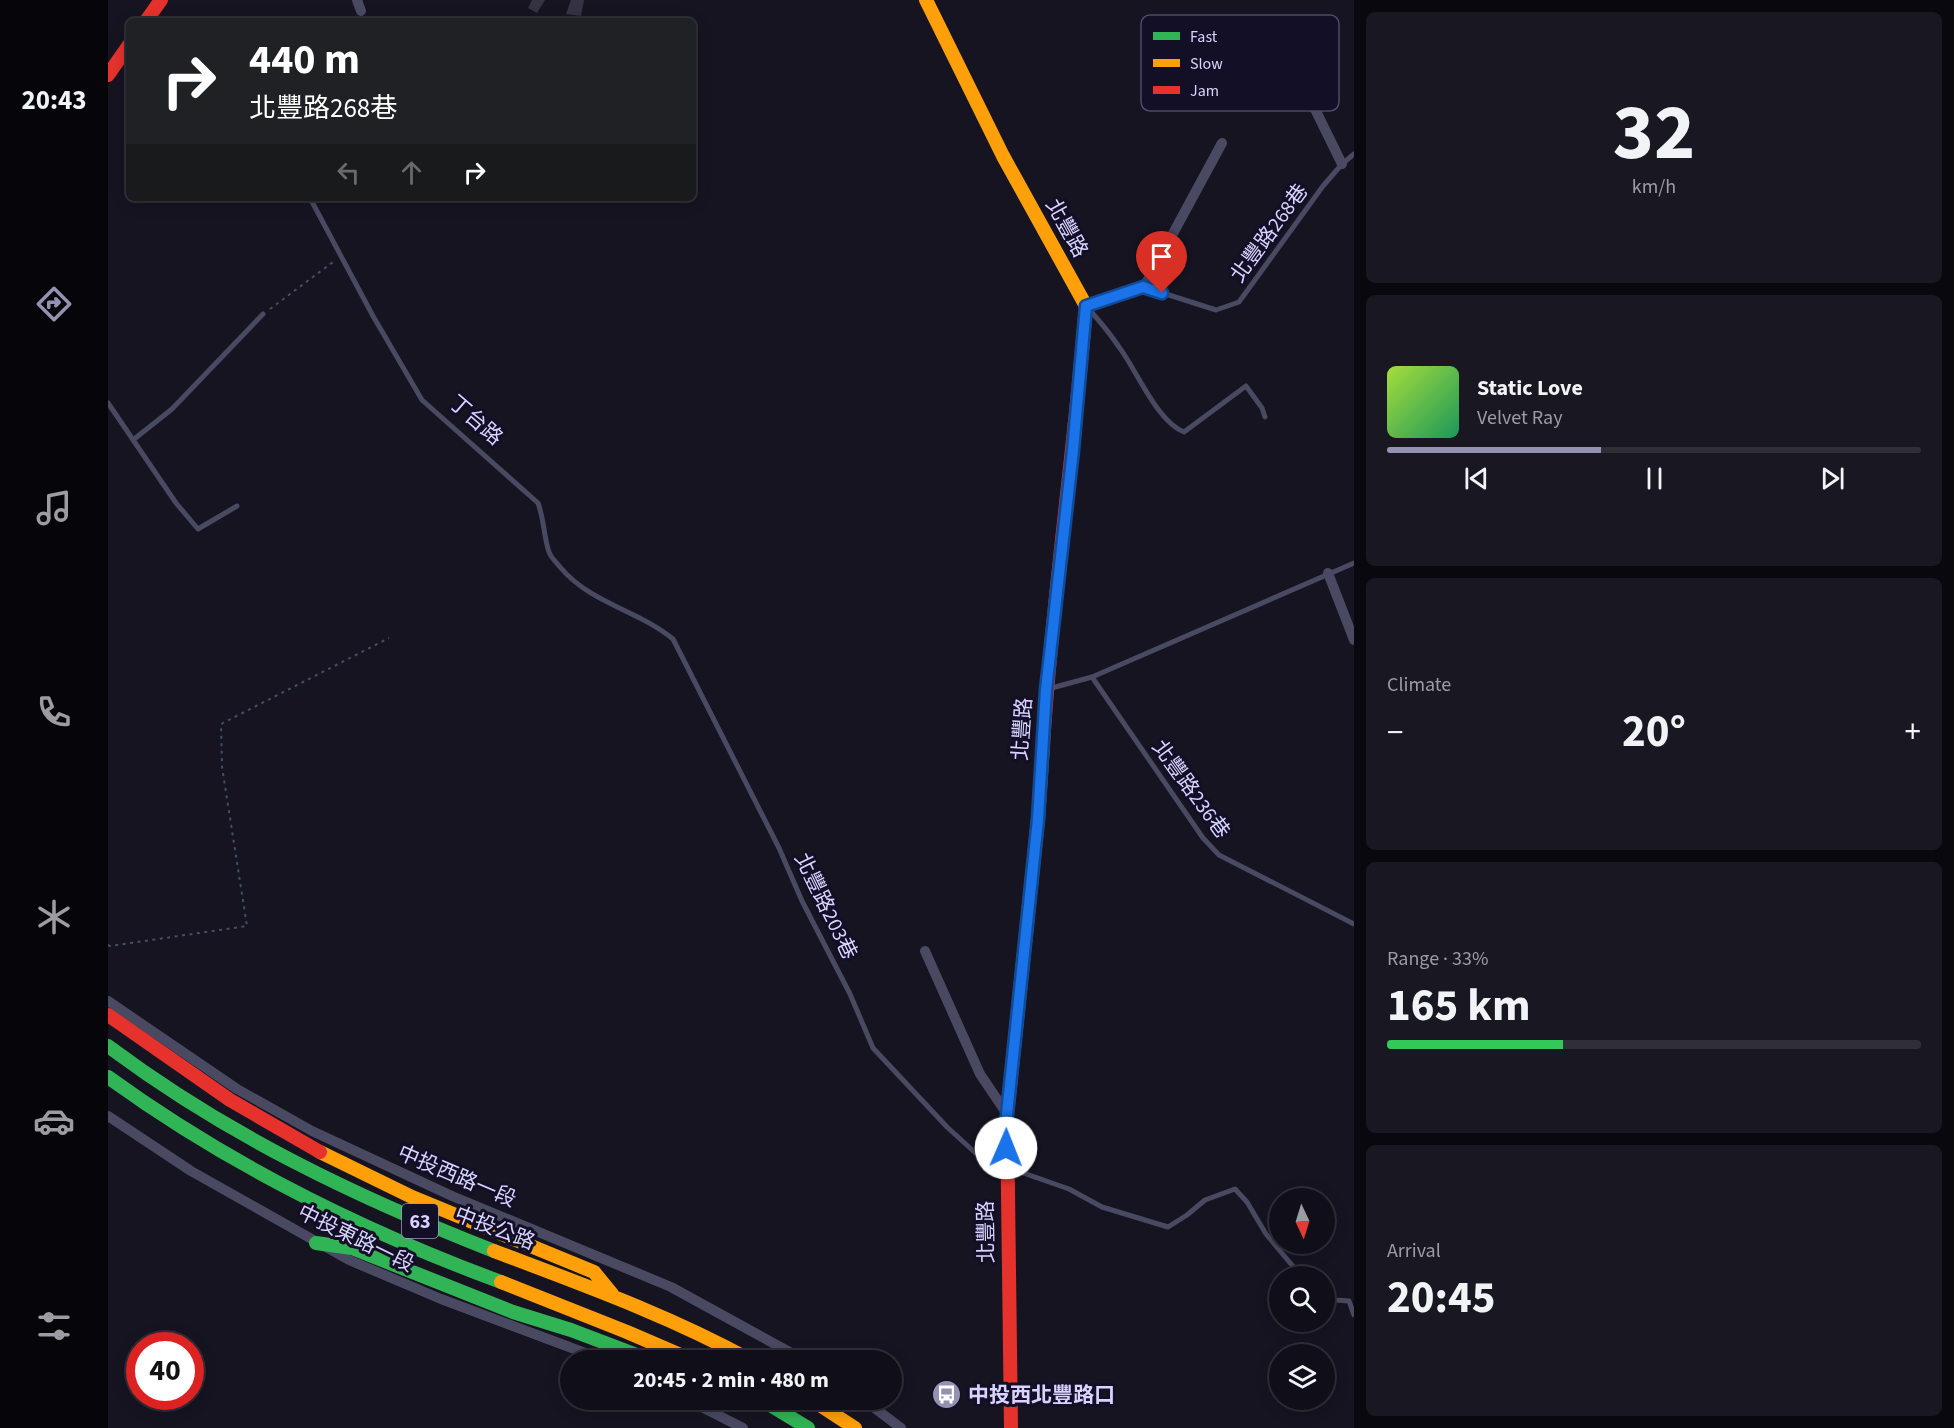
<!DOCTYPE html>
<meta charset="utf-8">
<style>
body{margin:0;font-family:"Source Sans 3","Noto Sans TC",sans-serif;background:#191822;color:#f1f3f6;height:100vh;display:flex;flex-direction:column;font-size:22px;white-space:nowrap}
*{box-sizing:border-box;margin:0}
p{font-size:20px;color:#9c9ca2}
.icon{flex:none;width:33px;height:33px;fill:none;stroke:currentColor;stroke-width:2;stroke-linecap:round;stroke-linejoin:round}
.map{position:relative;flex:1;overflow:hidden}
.panel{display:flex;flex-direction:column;gap:12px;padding:12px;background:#09080e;width:600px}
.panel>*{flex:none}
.banner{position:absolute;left:18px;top:18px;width:570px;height:183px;border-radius:9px;box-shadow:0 3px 15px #0003,0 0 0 2px #302f38;background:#202124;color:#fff;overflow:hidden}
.needle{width:39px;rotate:176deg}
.fabs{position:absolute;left:1161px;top:1188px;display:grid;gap:12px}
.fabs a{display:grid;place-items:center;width:66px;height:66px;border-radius:50%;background:#100f19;box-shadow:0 3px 15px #0003,0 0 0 2px #302f38;font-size:30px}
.speed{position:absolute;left:18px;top:1332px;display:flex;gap:12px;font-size:30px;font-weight:700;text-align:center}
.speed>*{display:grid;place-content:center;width:78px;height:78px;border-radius:50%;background:#100f19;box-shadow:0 3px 15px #0003,0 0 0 2px #302f38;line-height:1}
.speed .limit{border:9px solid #d22;background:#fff;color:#111}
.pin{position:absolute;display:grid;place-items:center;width:51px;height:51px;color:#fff;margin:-62px -26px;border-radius:50% 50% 50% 0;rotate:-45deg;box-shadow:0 0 6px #0007}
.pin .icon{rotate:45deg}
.me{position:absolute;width:66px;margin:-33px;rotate:1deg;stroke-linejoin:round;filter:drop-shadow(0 0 4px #0008)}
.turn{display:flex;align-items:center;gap:21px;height:126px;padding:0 24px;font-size:27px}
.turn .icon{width:78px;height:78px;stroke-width:2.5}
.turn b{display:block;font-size:42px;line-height:51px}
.lanes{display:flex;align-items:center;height:57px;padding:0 24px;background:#0003;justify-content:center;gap:30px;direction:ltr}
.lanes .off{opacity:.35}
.big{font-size:45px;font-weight:700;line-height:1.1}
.panel .widget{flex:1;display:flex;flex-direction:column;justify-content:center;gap:9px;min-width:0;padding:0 21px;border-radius:9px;background:#191822}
.panel .dial{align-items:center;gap:0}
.dial b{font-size:78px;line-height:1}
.song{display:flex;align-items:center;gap:18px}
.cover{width:72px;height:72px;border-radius:9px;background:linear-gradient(135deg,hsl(80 70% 55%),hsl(150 70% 35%))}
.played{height:6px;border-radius:3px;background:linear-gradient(90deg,#9591b1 40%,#302f38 40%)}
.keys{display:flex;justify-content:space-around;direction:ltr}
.heat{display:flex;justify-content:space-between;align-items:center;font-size:33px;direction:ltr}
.charge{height:9px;border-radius:4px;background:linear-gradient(90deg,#34c759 33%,#302f38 0)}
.trip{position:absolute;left:452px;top:1350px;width:342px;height:60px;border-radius:30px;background:#100f19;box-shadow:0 3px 15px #0003,0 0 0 2px #302f38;font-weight:700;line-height:60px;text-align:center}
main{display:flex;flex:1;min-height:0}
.tabs{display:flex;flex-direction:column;width:108px;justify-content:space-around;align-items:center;background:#06060a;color:#9c9ca2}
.tabs .icon{width:42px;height:42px}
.tabs .selected{color:#9591b1}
.tabs b{font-size:27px;color:#f1f3f6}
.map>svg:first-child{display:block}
.building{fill:#343243}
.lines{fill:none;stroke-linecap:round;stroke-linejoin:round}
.path{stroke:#44505f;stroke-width:2;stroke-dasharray:3 4.5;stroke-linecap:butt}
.lane{stroke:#4a4962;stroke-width:5}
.street{stroke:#4a4962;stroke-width:10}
.fast{stroke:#30b455;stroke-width:14}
.slow{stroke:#ff9f0a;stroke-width:14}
.jam{stroke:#e5322d;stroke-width:14}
.route-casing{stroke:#114b97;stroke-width:15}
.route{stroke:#1a73e8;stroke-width:10}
.labels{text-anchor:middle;stroke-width:6;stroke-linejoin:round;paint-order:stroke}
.shield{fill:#130f26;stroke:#9e99be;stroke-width:1.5}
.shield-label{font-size:20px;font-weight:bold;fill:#d9d4ff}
.street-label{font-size:21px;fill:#d9d4ff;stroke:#130f26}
.poi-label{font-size:21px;font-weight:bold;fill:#d9d4ff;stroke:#130f26;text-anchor:start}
.key{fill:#130f26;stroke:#4e4a67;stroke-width:1.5}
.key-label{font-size:16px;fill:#d9d4ff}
</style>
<main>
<nav class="tabs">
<b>20:43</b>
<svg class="icon selected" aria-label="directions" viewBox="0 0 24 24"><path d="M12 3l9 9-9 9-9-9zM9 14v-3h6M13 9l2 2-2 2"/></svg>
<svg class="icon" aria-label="music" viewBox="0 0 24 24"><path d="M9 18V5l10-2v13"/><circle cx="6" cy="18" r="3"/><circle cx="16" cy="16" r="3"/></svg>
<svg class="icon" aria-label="phone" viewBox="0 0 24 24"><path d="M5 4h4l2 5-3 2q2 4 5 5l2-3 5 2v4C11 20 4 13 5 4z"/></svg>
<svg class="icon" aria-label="climate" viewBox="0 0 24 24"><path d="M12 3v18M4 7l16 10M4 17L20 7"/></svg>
<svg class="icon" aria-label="car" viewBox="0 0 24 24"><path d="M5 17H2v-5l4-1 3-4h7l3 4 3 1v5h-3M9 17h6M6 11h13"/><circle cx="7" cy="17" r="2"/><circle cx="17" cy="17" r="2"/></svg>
<svg class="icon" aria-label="filters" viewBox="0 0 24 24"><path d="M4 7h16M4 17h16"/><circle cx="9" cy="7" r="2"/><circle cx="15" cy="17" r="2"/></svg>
</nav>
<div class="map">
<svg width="1246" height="1428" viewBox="0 0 1246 1428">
<rect width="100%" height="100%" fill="#161421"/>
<path class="building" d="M424,0h13l-8,13 -9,-5z
M463,0h13l-3,16 -15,-2z"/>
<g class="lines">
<path class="path" d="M162,309l63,-47
M0,945l2,1 137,-20 -25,-159 -1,-43 168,-86"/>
<path class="lane" d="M202,198l63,118 49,84 116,103c6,16 6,35 11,49 2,6 8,11 11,15 31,37 78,43 113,72l106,209 23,53 48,93 23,54 74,79 34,31 88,31 33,18 66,20 19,-12 18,-15 30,-11 12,13 19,32 35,42
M0,403l68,100 22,26 39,-23
M1157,417l-3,-9 -16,-22 -62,46c-27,-10 -48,-63 -65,-85 -10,-15 -21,-28 -33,-41l58,-19 72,23 23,-8 84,-116 19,-22 12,-10
M25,440l39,-31 91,-95
M984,677l111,161 16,17 135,69
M940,689l44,-12 262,-114
M1216,1293l12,7 13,1 5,14"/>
<path class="street" d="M249,0l4,11
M1174,74l31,31 29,59
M1036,287l78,-144
M1220,573l26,67
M817,951l55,123 27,40
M0,1001l129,88 75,42 140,65 219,91 133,73
M0,1116l83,55 158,89 92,39 163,61
M580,1400l55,28
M756,1400l37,28"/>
<path class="fast" d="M0,1046c119,89 248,151 386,205
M0,1077c121,88 253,153 393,205
M902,1086l28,-267 5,-73
M208,1243l36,5 161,64 58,18 79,30
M654,1400l46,28"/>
<path class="slow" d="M818,0l77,156 83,150 -4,45
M212,1152l92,45 182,75 18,22
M386,1251c87,33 174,64 256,109
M393,1282l126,50 65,28
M704,1400l43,28"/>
<path class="jam" d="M38,21l15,-21
M0,75l21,-30
M935,746c8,-132 27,-263 39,-395
M0,1015l122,85 90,52
M902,1086l-3,28 4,314"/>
</g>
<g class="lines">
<defs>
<path id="route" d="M898,1148l1,-34 31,-295 8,-129 27,-240 13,-144 57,-19 19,6"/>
</defs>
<use href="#route" class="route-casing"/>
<use href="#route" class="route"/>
</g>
<defs>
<symbol id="bus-disc" viewBox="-11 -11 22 22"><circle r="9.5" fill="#9591b1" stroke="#130f26"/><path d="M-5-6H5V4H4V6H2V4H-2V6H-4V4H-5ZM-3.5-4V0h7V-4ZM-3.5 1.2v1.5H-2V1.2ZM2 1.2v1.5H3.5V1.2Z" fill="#fff"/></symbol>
</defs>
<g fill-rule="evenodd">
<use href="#bus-disc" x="822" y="1378" width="33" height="33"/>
</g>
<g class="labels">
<rect class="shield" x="294" y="1204" width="36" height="34" rx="4.5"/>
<g class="shield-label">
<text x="312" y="1228">63</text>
</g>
<g class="street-label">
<text transform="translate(959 228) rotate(61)" y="7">北豐路</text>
<text transform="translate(1161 233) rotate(-54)" y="7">北豐路268巷</text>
<text transform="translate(368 420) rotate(41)" y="7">丁台路</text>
<text transform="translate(914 729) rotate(-86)" y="7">北豐路</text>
<text transform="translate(1083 789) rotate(54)" y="7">北豐路236巷</text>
<text transform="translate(718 906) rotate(64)" y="7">北豐路203巷</text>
<text transform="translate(349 1176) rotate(23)" y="7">中投西路一段</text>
<text transform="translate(387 1228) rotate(21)" y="7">中投公路</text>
<text transform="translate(878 1232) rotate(-91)" y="7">北豐路</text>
<text transform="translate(248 1238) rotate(26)" y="7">中投東路一段</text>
</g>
<g class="poi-label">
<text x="860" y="1402">中投西北豐路口</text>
</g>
</g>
<rect x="1033" y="15" width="198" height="96" rx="9" class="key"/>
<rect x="1045" y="32" width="27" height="8" fill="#30b455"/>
<rect x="1045" y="59" width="27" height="8" fill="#ff9f0a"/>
<rect x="1045" y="86" width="27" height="8" fill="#e5322d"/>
<g class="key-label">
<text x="1082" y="42">Fast</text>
<text x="1082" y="69">Slow</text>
<text x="1082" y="96">Jam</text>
</g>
</svg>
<div class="fabs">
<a><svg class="needle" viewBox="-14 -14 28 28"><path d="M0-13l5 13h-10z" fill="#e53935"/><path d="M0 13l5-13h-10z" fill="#9c9ca2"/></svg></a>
<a><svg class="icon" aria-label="search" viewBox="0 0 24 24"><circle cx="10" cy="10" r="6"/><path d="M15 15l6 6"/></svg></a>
<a><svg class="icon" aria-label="layers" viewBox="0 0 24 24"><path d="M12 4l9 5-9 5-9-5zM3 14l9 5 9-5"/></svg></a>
</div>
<div class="speed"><div class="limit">40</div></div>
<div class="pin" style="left:1054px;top:293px;background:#d93025"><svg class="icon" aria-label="arrive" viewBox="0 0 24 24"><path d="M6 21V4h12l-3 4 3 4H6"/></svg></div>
<svg class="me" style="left:898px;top:1148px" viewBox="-20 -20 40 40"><circle r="19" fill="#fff"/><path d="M0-13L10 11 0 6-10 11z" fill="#1a73e8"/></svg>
<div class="trip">20:45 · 2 min · 480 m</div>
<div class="banner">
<div class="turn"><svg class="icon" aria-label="right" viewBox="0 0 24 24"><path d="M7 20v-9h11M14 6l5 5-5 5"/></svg><div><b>440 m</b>北豐路268巷</div></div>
<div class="lanes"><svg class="icon off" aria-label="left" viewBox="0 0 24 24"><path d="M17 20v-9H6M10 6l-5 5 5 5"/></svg><svg class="icon off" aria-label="ahead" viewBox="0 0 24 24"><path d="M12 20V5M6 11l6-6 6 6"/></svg><svg class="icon" aria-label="right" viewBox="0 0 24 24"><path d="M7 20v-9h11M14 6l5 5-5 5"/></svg></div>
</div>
</div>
<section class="panel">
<div class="widget dial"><b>32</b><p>km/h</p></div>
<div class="widget">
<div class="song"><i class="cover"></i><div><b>Static Love</b><p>Velvet Ray</p></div></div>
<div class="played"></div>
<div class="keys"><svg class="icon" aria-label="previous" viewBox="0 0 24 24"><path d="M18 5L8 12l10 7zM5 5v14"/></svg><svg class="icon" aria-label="pause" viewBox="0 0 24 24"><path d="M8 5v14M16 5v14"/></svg><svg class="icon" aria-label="next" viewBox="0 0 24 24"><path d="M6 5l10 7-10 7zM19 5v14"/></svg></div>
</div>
<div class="widget"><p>Climate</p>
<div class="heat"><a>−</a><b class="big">20°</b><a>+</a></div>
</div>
<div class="widget"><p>Range · 33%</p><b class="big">165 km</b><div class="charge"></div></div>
<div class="widget"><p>Arrival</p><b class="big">20:45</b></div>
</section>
</main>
